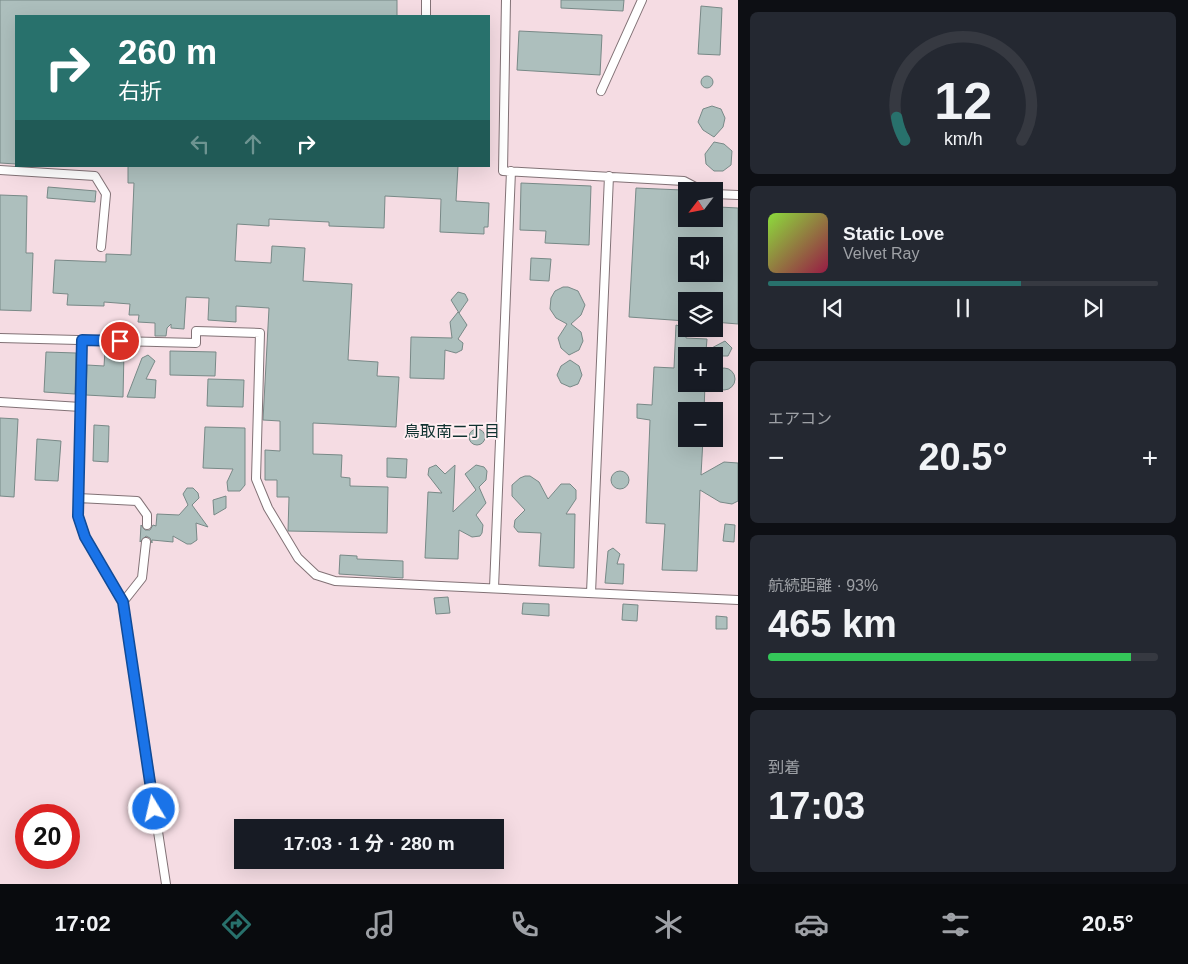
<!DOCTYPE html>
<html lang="ja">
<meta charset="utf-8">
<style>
body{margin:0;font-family:Arial,"Noto Sans JP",sans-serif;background:#242831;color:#f1f3f6;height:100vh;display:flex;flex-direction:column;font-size:19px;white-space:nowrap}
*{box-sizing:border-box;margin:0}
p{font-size:16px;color:#9ea1a6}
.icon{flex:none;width:28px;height:28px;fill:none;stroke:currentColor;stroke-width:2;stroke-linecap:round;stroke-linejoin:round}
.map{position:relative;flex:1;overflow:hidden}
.drawer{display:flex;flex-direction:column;gap:12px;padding:12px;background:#0d0f14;width:450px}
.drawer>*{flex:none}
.banner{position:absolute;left:15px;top:15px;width:475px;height:152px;border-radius:0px;box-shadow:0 5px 20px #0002;background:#28716c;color:#fff;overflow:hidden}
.needle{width:32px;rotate:238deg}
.buttons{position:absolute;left:678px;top:182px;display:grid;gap:10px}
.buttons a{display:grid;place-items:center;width:45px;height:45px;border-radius:0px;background:#171b24;box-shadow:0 5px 20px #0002;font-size:25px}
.speed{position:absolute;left:15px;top:804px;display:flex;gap:10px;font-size:25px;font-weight:700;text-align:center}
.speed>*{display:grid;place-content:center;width:65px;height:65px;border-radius:50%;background:#171b24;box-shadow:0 5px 20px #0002;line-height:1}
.speed .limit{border:8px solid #d22;background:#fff;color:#111}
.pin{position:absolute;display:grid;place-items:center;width:42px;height:42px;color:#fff;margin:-21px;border:2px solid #fff;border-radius:50%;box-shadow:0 1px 5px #0007}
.me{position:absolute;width:55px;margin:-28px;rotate:351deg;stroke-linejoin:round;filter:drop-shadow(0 0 4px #0008)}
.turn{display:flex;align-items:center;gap:18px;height:105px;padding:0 20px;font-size:22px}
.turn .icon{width:65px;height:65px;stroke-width:2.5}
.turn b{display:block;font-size:35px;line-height:42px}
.lanes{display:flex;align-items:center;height:48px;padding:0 20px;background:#0003;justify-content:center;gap:25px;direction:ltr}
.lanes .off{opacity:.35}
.big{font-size:38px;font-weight:700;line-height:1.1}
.drawer .widget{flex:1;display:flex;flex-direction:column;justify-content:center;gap:8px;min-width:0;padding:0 18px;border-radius:8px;background:#242831}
.drawer .dial{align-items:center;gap:0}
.dial svg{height:130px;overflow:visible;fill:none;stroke:#363941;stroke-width:7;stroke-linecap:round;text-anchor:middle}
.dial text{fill:#f1f3f6;stroke:none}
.song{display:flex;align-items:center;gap:15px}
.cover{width:60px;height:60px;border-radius:8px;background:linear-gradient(135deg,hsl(90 70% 55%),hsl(340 70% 35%))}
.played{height:5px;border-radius:2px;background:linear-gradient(90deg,#28716c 65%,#363941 65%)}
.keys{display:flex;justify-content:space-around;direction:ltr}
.heat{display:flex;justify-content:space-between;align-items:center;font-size:28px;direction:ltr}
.charge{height:8px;border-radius:4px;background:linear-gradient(90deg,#34c759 93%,#363941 0)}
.trip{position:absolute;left:234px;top:819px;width:270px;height:50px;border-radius:0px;background:#171b24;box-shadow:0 5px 20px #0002;font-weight:700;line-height:50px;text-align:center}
.dock{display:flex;height:80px;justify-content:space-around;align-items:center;background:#090b0e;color:#9ea1a6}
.dock .icon{width:35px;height:35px}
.dock .selected{color:#28716c}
.dock b{font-size:22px;color:#f1f3f6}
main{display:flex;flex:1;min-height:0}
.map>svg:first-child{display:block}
.built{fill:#f5dce3;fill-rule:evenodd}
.building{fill:#adbfbd;stroke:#788987;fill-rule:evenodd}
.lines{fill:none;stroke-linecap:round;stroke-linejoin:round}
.service-casing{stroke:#827276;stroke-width:10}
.service{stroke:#fff;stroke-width:8}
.route-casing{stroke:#114b97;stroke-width:12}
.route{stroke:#1a73e8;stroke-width:9}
.labels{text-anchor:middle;stroke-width:4;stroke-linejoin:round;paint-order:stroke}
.neighbourhood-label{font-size:16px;fill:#103230;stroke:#ffedf1}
</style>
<main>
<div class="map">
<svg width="738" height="884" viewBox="0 0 738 884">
<rect width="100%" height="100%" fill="#ffedf1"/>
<path class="built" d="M0,0h738v884h-738zM16,16h473v150h-473zM686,191h28v28h-28zM686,246h28v28h-28zM686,301h28v28h-28zM686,356h28v28h-28zM686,411h28v28h-28zM26,815h43v43h-43zM242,828h253v32h-253z"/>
<path class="building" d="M0,0h397v16h-381v148l-16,-1z
M561,0h63l-1,11 -62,-3z
M701,6l21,2 -2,47 -22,-1z
M519,31l83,4 -2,40 -83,-5z
M701 82a6 6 0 1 1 12 0a6 6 0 1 1-12 0Z
M712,106l9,3 4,9 -2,9 -9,10 -11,-7 -5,-8 5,-13z
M714,142l10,2 8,7 -1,14 -8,6h-9l-8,-7 -1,-10z
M128,166h330l-2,35 33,2 -1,24h-4v7l-44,-2 1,-33 -56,-3 -1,32 -55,-2v-4l-60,-3v7l-32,-2 -2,37 36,2 1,-17 33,2 -2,33 49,3 -4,76 30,2 -1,14 22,1 -3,50 -83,-4v31l29,1 -1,22 9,1v8l38,1 -1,46 -99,-2 1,-34h-12v-17h-12v-30l15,1v-30l-17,-1 6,-112 -33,-2v16l-28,-2 1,-22 -23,-1 -2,32 -13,-1v-4l-4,4 -1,8h-11v-13l-17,-1 1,-7h-10l1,-11 -26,-2v4l-37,-1 1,-11 -15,-1 2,-33 51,2v-8l25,1 3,-72h-6z
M521,183l70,3 -2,59 -44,-2 1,-12 -26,-1z
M48,187l48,4 -1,11 -48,-4z
M636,188l46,2 -1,17 5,1v11h32l1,-12 19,1v116l-24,-2v-21h-28v20l-57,-4zM686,246h30l-1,28h-29z
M0,195l27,1 -1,57h7l-2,58 -31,-1z
M531,258l20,1 -2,22 -19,-1z
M563,287h5l10,4 7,14 -4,10 -10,9 10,8 2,9 -4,9 -10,5 -8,-7 -3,-10 9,-14 -11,-6 -6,-9 1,-11 4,-7z
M458,292l7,2 3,6 -9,13 8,12 -9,14 5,4 -1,7 -6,3 -11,-3 -1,29 -34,-1 1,-41 41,1 -2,-16 8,-10 1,1 -8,-13z
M676,325l10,3v10l21,1 -1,12 19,-10 7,7 -4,8h-42v28h19l-1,27h-18v28h17l-2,36 23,-13 14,1v38l-6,3 -12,-2 -20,-12 -3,81 -35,-1 3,-46 -19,-1 4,-103 -13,-2v-14l15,1 2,-38 20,1z
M105,351l19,1 -1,45 -37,-2 1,-30 17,1z
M170,351l46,1 -1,24 -45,-1z
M46,352l30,1 -1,41 -31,-2z
M148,355l7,6 -9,18 10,1 -1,18 -28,-1 15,-39z
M570,360l9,6 3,9 -4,9 -8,3 -9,-4 -4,-8 4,-9z
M713 379a11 11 0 1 1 22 0a11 11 0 1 1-22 0Z
M208,379l36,1 -1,27 -36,-1z
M0,418l18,1 -4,78 -14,-1z
M94,425l15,1 -1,36 -15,-1z
M205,427l40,1v57l-5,6h-12l-1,-9 6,-13 -30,-1z
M469 437a8 8 0 1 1 16 0a8 8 0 1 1-16 0Z
M37,439l24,2 -3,40 -23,-1z
M387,458l20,1 -1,19 -19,-1z
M436,465l9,9 10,-9 -2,47 23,-22 -11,-16 11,-9 8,2 3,4 -1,9 -7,7 7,16 -10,12 7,10 -1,8 -2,3 -8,1 -13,-7 -1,29 -33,-1 3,-66 14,1 -14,-18 1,-7z
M611 480a9 9 0 1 1 18 0a9 9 0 1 1-18 0Z
M525,476h5l9,6 9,17 13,-15h9l6,6v9l-10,15h9l-1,54 -35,-2 2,-33 -23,-1 -4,-5 1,-7 10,-10 -13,-14v-11l8,-7z
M187,488h6l5,5 1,5 -7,7 16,22 -12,-4 1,17 -6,4h-4l-14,-8v6l-21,-2v3l-2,-5 -4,-2 -6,6 1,-17 4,5h5l3,-5 3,1 1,-12 22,1 9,-10 -5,-11z
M226,496v12l-12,7 -1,-15z
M725,524l10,1 -1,17 -11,-1z
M613,548l7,6 -3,10h7l-1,20 -18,-1 3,-32z
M340,555l17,1v3l46,2v17l-64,-4z
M448,597l2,16 -14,1 -2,-16z
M523,603l26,1v12l-27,-2z
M623,604l15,1 -1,16 -15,-1z
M716,616l11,1v12h-11z"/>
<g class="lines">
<defs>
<path id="service" d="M506,0l-3,171 181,10 19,10
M426,16v-16
M601,91l41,-91
M0,170l95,6 11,18 -5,53
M714,194l24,1
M0,338l196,5v-12l64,2 -4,146 12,29 30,50 18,17 19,6 403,19
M0,402l81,5
M78,498l4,-158
M147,525v-10l-10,-14 -59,-3v18l7,21 38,65 43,282
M494,588l17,-417
M591,593l18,-417
M123,602l19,-24 4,-36"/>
</defs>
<use href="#service" class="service-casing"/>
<use href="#service" class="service"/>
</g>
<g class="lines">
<defs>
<path id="route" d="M120,341l-38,-1 -4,176 7,21 38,65 31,207"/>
</defs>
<use href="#route" class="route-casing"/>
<use href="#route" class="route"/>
</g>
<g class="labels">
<g class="neighbourhood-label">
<text x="452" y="437">鳥取南二丁目</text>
</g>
</g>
</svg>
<div class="buttons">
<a><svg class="needle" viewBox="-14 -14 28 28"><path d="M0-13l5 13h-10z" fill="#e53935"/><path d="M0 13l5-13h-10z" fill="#9ea1a6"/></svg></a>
<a><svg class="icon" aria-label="sound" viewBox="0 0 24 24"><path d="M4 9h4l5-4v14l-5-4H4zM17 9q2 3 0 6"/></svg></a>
<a><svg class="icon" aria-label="layers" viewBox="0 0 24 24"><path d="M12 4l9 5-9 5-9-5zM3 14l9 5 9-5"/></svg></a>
<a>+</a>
<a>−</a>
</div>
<div class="speed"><div class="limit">20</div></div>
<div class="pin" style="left:120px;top:341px;background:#d93025"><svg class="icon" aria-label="arrive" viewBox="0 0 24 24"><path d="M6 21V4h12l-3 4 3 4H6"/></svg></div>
<svg class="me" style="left:154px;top:809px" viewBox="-20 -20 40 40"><circle r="17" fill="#1a73e8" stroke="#fff" stroke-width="3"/><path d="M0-11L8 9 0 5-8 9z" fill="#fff"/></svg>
<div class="trip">17:03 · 1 分 · 280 m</div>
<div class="banner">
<div class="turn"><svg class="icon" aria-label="right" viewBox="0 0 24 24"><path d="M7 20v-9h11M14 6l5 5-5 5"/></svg><div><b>260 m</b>右折</div></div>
<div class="lanes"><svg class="icon off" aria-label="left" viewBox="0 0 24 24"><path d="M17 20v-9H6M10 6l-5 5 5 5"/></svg><svg class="icon off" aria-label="ahead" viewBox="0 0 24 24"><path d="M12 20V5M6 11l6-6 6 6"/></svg><svg class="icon" aria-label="right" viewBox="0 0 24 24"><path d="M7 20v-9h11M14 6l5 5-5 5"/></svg></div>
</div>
</div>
<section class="drawer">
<div class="widget dial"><svg viewBox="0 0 100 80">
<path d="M14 69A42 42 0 1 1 86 69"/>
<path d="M14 69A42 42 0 0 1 9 55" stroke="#28716c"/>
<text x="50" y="56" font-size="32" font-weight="700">12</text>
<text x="50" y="72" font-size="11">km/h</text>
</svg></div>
<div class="widget">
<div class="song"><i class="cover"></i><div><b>Static Love</b><p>Velvet Ray</p></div></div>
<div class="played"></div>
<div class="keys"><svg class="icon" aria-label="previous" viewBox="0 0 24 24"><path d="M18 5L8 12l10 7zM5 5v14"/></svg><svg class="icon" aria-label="pause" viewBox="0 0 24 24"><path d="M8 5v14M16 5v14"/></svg><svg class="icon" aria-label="next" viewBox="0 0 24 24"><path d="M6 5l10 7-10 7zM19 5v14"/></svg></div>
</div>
<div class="widget"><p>エアコン</p>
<div class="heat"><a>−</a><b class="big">20.5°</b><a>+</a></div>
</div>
<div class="widget"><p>航続距離 · 93%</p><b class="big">465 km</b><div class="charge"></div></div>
<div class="widget"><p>到着</p><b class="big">17:03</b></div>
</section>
</main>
<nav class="dock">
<b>17:02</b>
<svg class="icon selected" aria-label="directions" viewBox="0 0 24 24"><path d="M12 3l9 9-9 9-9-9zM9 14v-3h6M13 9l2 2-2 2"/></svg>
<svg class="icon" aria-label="music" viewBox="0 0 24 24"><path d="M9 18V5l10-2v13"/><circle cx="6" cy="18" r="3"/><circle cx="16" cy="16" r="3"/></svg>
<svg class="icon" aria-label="phone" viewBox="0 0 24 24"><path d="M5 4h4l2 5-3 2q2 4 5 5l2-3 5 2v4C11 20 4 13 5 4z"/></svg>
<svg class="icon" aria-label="climate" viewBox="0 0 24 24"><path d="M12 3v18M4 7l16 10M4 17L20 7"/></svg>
<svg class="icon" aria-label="car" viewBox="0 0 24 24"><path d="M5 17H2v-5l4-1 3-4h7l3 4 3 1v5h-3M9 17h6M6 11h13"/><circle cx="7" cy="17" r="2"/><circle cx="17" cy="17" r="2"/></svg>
<svg class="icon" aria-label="filters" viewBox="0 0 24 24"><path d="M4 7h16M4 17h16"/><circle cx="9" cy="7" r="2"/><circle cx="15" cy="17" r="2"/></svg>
<b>20.5°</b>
</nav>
